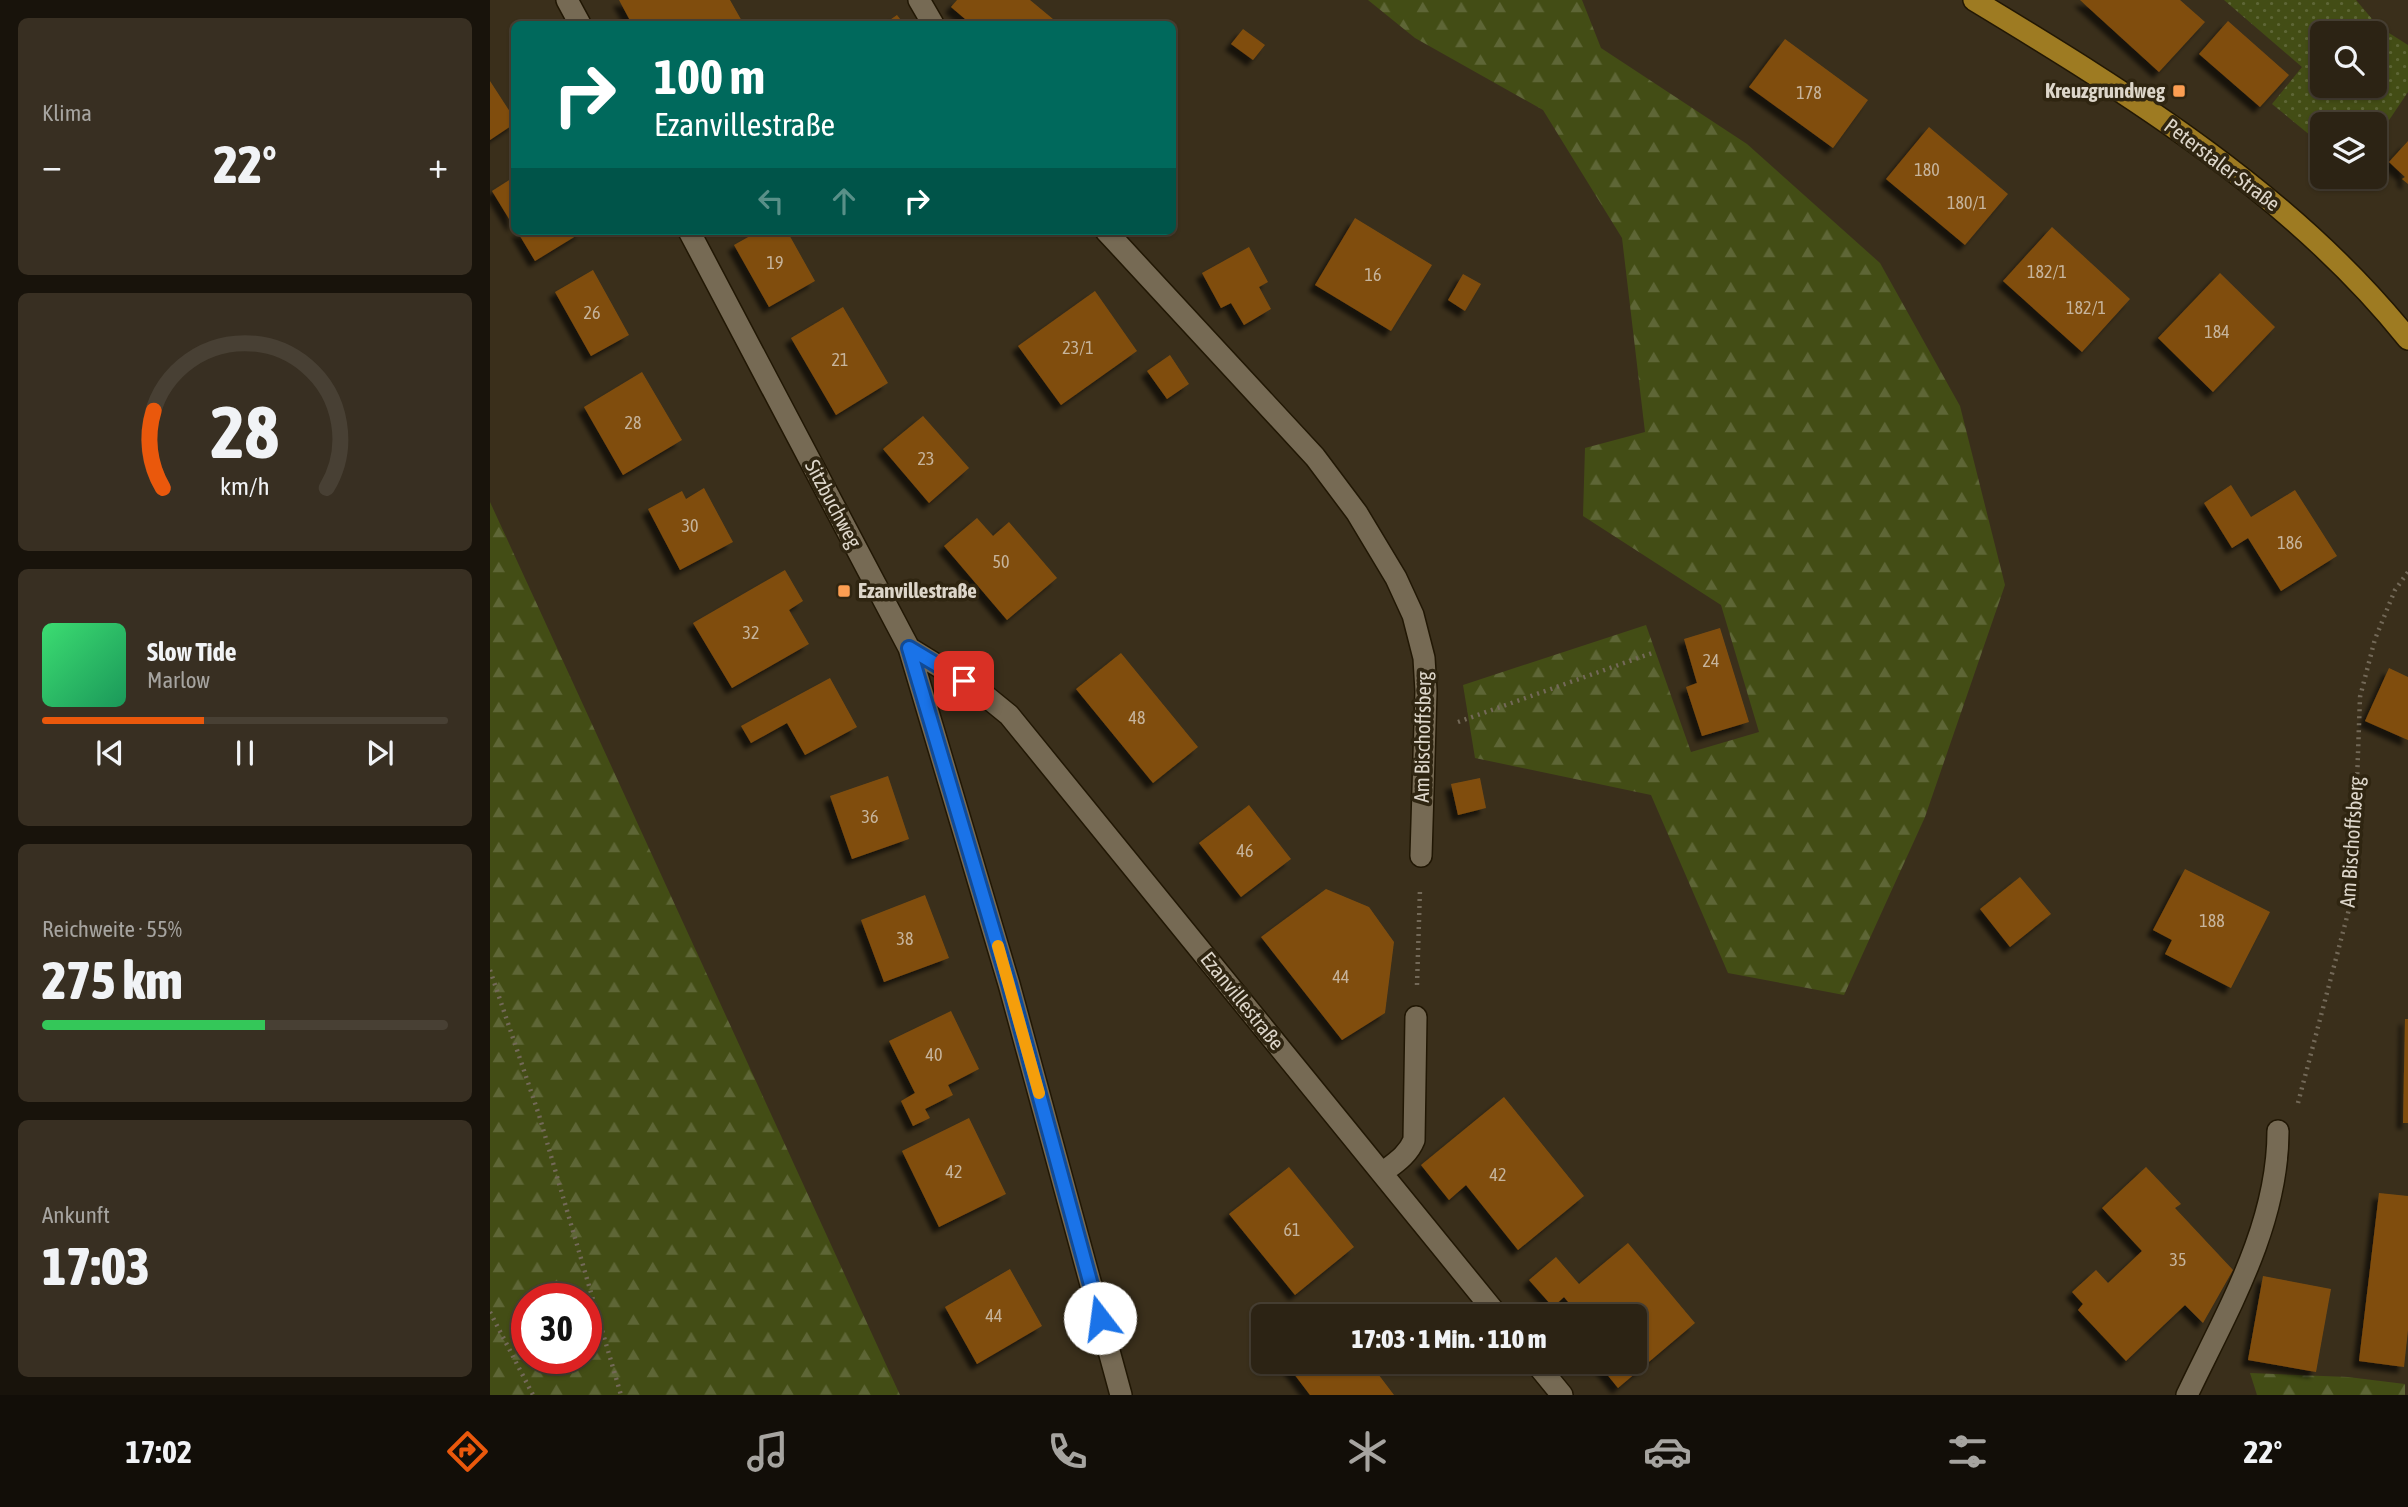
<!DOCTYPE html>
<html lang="de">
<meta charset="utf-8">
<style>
body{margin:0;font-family:"Asap Condensed",sans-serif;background:#382f22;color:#f1f3f6;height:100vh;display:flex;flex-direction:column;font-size:26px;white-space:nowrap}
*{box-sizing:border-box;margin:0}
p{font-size:23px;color:#a6a4a0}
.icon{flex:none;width:38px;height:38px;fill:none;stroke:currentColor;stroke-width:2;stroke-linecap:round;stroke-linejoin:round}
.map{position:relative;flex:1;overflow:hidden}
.details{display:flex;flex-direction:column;gap:18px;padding:18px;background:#18130b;width:490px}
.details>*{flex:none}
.banner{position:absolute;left:21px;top:21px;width:665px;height:214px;border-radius:10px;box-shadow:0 2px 5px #0004,0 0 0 2px #484034;background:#00695c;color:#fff;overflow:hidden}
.tools{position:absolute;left:1820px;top:21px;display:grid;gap:14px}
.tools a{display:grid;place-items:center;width:77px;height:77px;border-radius:10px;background:#2c2314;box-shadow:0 2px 5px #0004,0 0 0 2px #484034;font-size:35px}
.speed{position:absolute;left:21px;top:1283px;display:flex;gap:14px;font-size:35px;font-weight:700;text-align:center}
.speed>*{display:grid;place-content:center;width:91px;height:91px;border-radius:50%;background:#2c2314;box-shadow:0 2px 5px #0004,0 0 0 2px #484034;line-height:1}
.speed .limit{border:10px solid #d22;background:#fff;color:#111}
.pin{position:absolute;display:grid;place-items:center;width:60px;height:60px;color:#fff;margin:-30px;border-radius:14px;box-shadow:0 4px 10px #0006}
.me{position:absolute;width:77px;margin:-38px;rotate:345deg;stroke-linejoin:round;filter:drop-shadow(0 0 5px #0008)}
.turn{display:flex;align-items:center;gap:24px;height:147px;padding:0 28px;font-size:32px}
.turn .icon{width:91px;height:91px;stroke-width:2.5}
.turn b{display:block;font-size:49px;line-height:60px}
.lanes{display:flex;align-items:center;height:66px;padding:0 28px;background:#0003;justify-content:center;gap:35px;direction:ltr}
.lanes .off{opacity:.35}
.big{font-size:52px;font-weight:800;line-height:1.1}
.details .tile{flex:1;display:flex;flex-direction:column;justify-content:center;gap:10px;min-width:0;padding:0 24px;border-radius:10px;background:#382f22}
.details .dial{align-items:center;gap:0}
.dial svg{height:182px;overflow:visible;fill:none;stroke:#484034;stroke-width:7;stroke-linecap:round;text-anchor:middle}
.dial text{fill:#f1f3f6;stroke:none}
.song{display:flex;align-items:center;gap:21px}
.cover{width:84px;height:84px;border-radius:10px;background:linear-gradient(135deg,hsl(140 70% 55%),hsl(150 70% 35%))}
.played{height:7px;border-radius:4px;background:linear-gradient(90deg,#ea580c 40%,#484034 40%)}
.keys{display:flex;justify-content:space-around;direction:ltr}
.heat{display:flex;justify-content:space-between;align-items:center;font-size:38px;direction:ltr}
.charge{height:10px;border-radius:5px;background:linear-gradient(90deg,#34c759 55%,#484034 0)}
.trip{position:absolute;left:761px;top:1304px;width:396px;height:70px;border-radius:10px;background:#2c2314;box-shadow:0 2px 5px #0004,0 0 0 2px #484034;font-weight:800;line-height:70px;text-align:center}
.menu{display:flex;height:112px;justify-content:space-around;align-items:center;background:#120e08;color:#a6a4a0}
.menu .icon{width:49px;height:49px}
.menu .on{color:#ea580c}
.menu b{font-size:32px;color:#f1f3f6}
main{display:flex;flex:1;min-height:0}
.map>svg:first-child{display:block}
.forest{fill:url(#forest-firs);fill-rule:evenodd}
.garden{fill:url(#garden-dots);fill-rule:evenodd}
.building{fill:#804e10;filter:url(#shadow)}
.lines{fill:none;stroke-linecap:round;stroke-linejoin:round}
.minor-casing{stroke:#211704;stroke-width:24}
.major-casing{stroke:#211704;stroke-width:24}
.path{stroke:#736958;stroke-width:4.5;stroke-dasharray:2 5;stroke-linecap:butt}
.minor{stroke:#766a54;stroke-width:21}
.major{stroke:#9e7b22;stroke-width:21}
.route-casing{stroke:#114b97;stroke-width:18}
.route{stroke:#1a73e8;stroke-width:12}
.slow{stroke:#f59e0b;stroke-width:12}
.poi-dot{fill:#fc9e52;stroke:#2f2511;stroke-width:2.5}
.labels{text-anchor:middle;stroke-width:7;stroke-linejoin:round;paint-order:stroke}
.number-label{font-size:18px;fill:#c6b49c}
.poi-label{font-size:21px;font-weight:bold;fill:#ddd6ca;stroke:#2f2511;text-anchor:end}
.street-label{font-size:21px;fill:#ddd6ca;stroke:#2f2511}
</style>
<main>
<section class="details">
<div class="tile"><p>Klima</p>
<div class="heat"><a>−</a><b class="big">22°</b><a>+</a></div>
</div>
<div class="tile dial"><svg viewBox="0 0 100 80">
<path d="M14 69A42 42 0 1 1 86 69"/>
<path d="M14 69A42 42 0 0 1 10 35" stroke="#ea580c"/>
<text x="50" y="56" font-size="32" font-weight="700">28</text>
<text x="50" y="72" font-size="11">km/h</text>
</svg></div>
<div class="tile">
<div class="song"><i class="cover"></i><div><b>Slow Tide</b><p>Marlow</p></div></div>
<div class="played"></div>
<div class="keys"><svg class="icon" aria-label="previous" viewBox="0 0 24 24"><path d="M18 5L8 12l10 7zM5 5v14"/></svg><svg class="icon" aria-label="pause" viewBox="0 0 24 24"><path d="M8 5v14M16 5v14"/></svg><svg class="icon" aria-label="next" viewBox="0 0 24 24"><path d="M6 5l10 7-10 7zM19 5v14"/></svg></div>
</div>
<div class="tile"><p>Reichweite · 55%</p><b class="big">275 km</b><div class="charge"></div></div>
<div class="tile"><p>Ankunft</p><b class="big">17:03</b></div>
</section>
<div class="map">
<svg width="1918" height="1395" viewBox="0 0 1918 1395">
<defs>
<pattern id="forest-firs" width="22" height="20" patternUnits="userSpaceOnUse" patternTransform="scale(1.75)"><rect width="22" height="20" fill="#434d15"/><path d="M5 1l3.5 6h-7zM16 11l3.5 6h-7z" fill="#5e6636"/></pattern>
<pattern id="garden-dots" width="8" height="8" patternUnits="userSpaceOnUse" patternTransform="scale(1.75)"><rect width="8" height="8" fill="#434d15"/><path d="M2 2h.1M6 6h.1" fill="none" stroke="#5e6636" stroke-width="1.8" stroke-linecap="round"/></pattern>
<filter id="shadow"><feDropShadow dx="-6" dy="6" stdDeviation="2" flood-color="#0009"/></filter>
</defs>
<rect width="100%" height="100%" fill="#3a2f1b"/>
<path class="forest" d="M878,0h214l19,48 146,96 133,119 80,143 45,179 -80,232 -81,178 -116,-22 -77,-178 -176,-37 -12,-73 183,-60 45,127 68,-20 -38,-127 -138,-89 2,-68 60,-16 -23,-194 -79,-128 -128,-72z
M0,502l410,893h-410zM37,1298h59v60h-59z
M1760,1373l98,4 57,7v11h-148z"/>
<path class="garden" d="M1734,0h132l22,26 30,19v47l-33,49v-17h-53v21l-50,-41 30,-37zM1832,33h53v53h-53z"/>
<path class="building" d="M129,0h111l13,23 -111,1z
M467,0h73l29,24h-88l-20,-17z
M1590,0h100l25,22 -46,50z
M407,15l7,9h-20z
M1738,21l61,54 -29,32 -61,-53z
M753,29l22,16 -12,15 -22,-16z
M1295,39l83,61 -35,48 -84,-61z
M0,81l24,37v6l-24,16z
M1439,127l79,67 -43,51 -79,-66z
M1918,141v43l-6,-5 3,-2 -16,-15z
M24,177v50l-22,-36z
M865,218l77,47 -41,66 -76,-46z
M1562,227l78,72 -48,53 -79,-71z
M27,231h67l-49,30z
M269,231h28l28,50 -46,26 -35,-62z
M759,247l19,35 -9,5 12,22 -27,16 -13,-22 -10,5 -19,-35z
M103,270l36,65 -38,21 -36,-64z
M1730,273l55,54 -62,65 -55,-54z
M973,274l18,10 -16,27 -17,-11z
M605,291l42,60 -76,54 -43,-59z
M353,307l45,76 -52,32 -45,-77z
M680,355l19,29 -22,15 -20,-28z
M152,372l40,68 -59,35 -39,-68z
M433,416l46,52 -40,35 -46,-54z
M1741,485l20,32 44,-27 42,66 -56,35 -33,-53 -16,10 -28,-45z
M214,488l29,54 -53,28 -32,-61 34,-18 4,8z
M487,518l16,18 16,-14 48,56 -50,42 -63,-74z
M295,570l18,31 -14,9 20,34 -77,44 -39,-65z
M1230,628l29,94 -47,14 -16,-49 11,-4 -13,-44z
M631,653l77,94 -45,36 -77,-94z
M1899,668l19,9v63l-43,-19z
M340,678l27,49 -52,28 -18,-32 -36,20 -10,-17z
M398,776l21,63 -57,20 -22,-63z
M990,778l6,30 -28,7 -7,-31z
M759,805l42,54 -50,38 -42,-54z
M1695,869l85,43 -39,76 -66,-34 7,-14 -19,-10z
M1530,877l31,37 -41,33 -30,-38z
M836,889l43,18 25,35 -9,71 -43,27 -81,-103z
M435,895l24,63 -65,24 -23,-62z
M461,1011l28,58 -31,16 5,10 -28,14 5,9 -17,8 -12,-25 14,-8 -26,-52z
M1915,1019h3v104h-5z
M1014,1097l80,99 -66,54 -52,-65 -17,15 -28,-35z
M479,1118l37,76 -67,33 -37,-76z
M799,1167l65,80 -59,48 -66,-81z
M1656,1167l35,37 -6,4 58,62 -30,53 -18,-18 -59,56 -48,-51 5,-6 -11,-12 24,-22 12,13 34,-32 -40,-43z
M1889,1193l29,3v134l-4,37 -45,-6z
M1138,1243l67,80 -77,65 -21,-26h37v-46h-54l-16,-19 -11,10 -24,-27 27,-23 23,27z
M520,1269l32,57 -65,38 -32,-57z
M1773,1276l68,13 -15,83 -68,-12z
M795,1362h84l25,33h-84z"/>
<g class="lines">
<defs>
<path id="minor" d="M77,0l13,24
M429,0l14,24
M199,231l220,417 100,336 112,411
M616,231l209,226 42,56 39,65 17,37 11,43 2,33 -5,165
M419,648l73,45 27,22 489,601
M892,1173c13,-10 26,-18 32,-33l2,-123
M1045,1362l27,33
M1697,1395c40,-84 91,-169 91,-264"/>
<path id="major" d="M1484,0c157,95 319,195 434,339"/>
</defs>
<use href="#minor" class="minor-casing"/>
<use href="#major" class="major-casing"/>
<path class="path" d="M968,722l197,-70
M0,970l49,145 82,280
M927,985l3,-96
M1808,1103l55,-209 7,-197 15,-58 20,-49 13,-18
M0,1312l43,83"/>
<use href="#minor" class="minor"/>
<use href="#major" class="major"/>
</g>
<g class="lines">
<defs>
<path id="route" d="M474,681l-55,-33 100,336 91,334"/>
</defs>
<use href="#route" class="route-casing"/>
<use href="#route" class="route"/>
<path class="slow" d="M508,946l41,147"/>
</g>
<g class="poi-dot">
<rect x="1682" y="84" width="14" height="14" rx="3.5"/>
<rect x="347" y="584" width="14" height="14" rx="3.5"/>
</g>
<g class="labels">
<g class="number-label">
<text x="1319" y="99">178</text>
<text x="1437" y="176">180</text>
<text x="1477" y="209">180/1</text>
<text x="285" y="269">19</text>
<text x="1557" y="278">182/1</text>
<text x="883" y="281">16</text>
<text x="1596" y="314">182/1</text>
<text x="102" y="319">26</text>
<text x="1727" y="338">184</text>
<text x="588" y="354">23/1</text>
<text x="350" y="366">21</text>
<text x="143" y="429">28</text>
<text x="436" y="465">23</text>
<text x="200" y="532">30</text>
<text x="1800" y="549">186</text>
<text x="511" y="568">50</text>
<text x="261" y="639">32</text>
<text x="1221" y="667">24</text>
<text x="647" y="724">48</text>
<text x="380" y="823">36</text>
<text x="755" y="857">46</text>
<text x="1722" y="927">188</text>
<text x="415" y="945">38</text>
<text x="851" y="983">44</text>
<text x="444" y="1061">40</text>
<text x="464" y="1178">42</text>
<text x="1008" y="1181">42</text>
<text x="802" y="1236">61</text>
<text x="1688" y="1266">35</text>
<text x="504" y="1322">44</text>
</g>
<g class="poi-label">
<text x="1675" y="98">Kreuzgrundweg</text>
<text x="368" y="598" text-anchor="start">Ezanvillestraße</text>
</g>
<g class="street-label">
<text transform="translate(1732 165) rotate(37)" y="7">Peterstaler Straße</text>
<text transform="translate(343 504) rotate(62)" y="7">Sitzbuchweg</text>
<text transform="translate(933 737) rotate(-89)" y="7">Am Bischoffsberg</text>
<text transform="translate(1862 842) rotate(-86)" y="7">Am Bischoffsberg</text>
<text transform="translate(752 1001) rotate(51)" y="7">Ezanvillestraße</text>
</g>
</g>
</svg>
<div class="tools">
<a><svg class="icon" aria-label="search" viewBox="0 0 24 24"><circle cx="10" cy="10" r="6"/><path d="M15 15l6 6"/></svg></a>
<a><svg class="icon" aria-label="layers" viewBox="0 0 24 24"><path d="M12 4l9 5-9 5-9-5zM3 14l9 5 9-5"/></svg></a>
</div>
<div class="speed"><div class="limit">30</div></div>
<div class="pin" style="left:474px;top:681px;background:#d93025"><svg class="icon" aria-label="arrive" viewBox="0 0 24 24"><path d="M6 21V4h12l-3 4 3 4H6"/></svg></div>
<svg class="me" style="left:610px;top:1318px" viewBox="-20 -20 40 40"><circle r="19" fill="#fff"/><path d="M0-13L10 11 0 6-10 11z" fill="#1a73e8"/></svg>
<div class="trip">17:03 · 1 Min. · 110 m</div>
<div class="banner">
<div class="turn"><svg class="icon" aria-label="right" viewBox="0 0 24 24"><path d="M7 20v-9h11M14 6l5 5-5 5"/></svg><div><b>100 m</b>Ezanvillestraße</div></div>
<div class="lanes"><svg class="icon off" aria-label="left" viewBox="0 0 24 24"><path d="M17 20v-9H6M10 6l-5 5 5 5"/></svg><svg class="icon off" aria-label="ahead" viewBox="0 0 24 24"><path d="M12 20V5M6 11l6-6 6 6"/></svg><svg class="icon" aria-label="right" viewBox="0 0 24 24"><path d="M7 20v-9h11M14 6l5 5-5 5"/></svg></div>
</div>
</div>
</main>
<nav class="menu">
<b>17:02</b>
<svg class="icon on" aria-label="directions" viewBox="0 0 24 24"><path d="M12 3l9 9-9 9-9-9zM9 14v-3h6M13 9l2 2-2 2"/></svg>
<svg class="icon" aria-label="music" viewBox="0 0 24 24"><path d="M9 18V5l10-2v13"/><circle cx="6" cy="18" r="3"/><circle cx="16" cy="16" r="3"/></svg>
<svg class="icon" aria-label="phone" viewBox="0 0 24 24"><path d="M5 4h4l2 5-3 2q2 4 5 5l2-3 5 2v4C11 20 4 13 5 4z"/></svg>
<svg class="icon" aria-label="climate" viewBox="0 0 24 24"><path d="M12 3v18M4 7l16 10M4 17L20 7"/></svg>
<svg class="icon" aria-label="car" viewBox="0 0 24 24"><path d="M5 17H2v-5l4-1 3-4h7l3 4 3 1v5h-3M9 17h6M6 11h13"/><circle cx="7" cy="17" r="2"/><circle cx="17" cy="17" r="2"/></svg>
<svg class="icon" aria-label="filters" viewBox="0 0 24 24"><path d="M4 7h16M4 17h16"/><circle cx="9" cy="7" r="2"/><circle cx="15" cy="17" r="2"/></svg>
<b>22°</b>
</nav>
